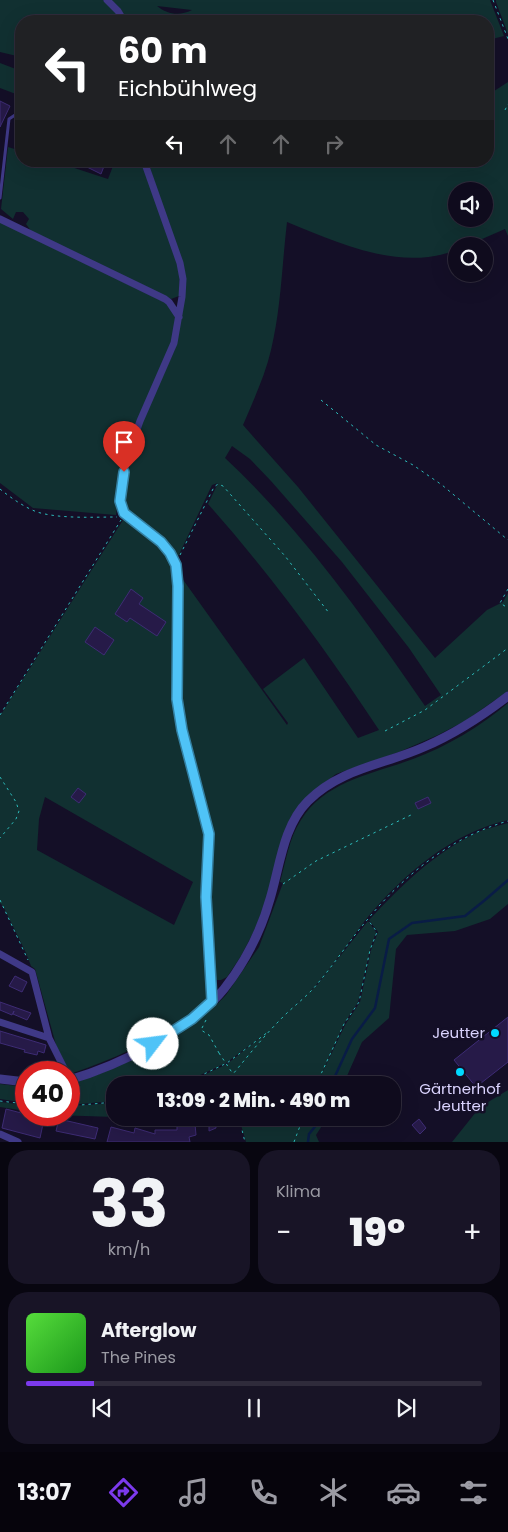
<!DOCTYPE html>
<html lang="de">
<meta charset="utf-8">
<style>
body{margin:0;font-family:Poppins,sans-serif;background:#181426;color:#f1f3f6;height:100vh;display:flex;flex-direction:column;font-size:19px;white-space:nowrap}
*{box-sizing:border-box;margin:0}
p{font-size:16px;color:#9b9ba4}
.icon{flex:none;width:28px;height:28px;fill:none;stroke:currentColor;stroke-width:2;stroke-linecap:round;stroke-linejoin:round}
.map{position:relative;height:1142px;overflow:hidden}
.details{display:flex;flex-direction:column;gap:8px;padding:8px;background:#080610;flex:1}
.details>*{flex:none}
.top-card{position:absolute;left:15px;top:15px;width:479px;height:152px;border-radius:20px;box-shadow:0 5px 20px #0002,0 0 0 1px #2f2b3b;background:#202124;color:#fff;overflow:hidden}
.tools{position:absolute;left:448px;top:182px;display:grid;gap:10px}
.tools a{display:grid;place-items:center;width:45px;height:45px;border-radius:50%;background:#0f0b1d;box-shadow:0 5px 20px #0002,0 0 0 1px #2f2b3b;font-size:25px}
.speed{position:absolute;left:15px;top:1061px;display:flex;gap:10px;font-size:25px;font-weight:700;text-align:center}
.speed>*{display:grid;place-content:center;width:65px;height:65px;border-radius:50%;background:#0f0b1d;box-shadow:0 5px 20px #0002,0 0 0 1px #2f2b3b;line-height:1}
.speed .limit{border:8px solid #d22;background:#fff;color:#111}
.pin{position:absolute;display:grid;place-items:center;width:42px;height:42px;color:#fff;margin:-51px -21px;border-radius:50% 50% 50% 0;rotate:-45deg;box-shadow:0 0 5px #0007}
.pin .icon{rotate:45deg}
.me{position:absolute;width:55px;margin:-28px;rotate:60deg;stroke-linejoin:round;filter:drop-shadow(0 0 4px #0008)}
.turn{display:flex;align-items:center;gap:18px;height:105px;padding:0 20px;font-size:22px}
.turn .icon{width:65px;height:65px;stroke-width:2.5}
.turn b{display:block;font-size:35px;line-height:42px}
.lanes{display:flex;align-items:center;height:48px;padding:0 20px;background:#0003;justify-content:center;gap:25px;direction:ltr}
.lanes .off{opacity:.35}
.big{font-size:38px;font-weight:800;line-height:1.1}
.details .widget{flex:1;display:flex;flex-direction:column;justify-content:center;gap:8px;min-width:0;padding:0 18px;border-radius:20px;background:#181426}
.details .dial{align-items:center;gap:0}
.dial b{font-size:65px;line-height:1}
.song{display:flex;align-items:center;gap:15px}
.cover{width:60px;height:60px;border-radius:8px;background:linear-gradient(135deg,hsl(110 70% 55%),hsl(120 70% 35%))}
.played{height:5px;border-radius:2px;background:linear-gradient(90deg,#7c3aed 15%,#2f2b3b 15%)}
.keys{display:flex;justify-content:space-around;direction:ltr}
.heat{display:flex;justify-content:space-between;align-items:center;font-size:28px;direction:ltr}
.details .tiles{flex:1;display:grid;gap:8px;grid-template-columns:1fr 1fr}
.widget:last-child{grid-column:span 2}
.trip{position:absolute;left:106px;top:1076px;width:295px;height:50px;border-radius:20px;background:#0f0b1d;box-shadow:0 5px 20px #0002,0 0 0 1px #2f2b3b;font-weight:800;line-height:50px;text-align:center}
.dock{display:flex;height:80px;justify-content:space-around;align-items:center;background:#06040c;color:#9b9ba4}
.dock .icon{width:35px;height:35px}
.dock .on{color:#7c3aed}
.dock b{font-size:22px;color:#f1f3f6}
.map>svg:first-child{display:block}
.green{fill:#113031;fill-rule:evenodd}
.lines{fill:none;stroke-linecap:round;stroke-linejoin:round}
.stream{stroke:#091c46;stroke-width:2.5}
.building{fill:#261a48;stroke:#3e2c75}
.path{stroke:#2cbbba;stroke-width:1;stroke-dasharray:2.5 4;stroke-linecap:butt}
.service{stroke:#3f3987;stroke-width:3}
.minor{stroke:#3f3987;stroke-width:7}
.tertiary{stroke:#3f3987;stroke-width:9}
.path-bridge{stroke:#2cbbba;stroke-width:1;stroke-dasharray:2.5 4;stroke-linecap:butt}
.route-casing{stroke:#337fa1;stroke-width:12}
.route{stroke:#4fc3f7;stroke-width:9}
.poi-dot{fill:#00d9ff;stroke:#140f27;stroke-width:2}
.labels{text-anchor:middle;stroke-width:5;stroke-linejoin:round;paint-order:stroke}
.poi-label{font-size:15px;fill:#dbd4ff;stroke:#140f27;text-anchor:end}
</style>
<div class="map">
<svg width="508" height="1142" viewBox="0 0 508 1142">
<rect width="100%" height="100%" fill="#140f27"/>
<path class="green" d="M0,0h103l9,8 10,13h-101v36l-21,-5z
M111,0h379l14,36 -16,4v-19h-362zM157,6l35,4c-12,6 -24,5 -35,-4z
M496,0h12v34l-12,-32z
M0,63l21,8v25l-21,-8z
M508,82v154l-3,-7 -39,17h-10v4c-56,22 -117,-7 -169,-28 -5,42 -6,87 -16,128 -6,26 -18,51 -28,75l55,62 137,171 52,-48 16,-8 5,-9v98l-43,30 -27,14 -39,17 -63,22 -26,20 -18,21 -6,14 -22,77 -10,25 -13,25 -14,21 -6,3h-4l-3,-3 -4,-89 1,-55 -25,-102 -6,-32 -1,-125 108,151 1,-2 -25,-34 41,-31 54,80 21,-8c-52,-79 -108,-155 -171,-226l10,-21 -6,2 -36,76 -48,-49 -3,-5 -2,-15 8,-40 11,-30 33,-73 11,-64 -38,-124h340v-66zM456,191h28v28h-28zM232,446l18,13 21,22 71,81 67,86 32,47 -16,11c-60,-87 -122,-175 -200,-248z
M8,147l13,4v10h32l55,18 7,-18h26l34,95 5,19 -1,21 -8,3 -140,-68 -5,-7 3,-5 -6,-7h-7l-3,7 -12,-10z
M0,222l166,81 10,14 -2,19 -54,146 -4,33 -83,-7 -33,-25z
M123,520l8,2 17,12 20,19 5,11 2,22v112l31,135 -3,52 7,114c-41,35 -89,58 -140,75l-12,-22 -23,-83 -4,-3 -5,-13 -23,-47 -3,-3v-187zM45,797l148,85 -19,43 -137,-75 2,-31z
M508,703v117c-57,13 -105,55 -141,98 -17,22 -32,46 -51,67 -8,9 -18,17 -28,26l29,-26 51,-64 8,11 -6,18 -12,52 -14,22 -26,58 27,-57 15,-23 11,-52 7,-18 -9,-12c32,-34 66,-68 109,-88 10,-4 20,-6 30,-9v81l-18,15 -35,12 -48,4 -11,14 -7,69 -27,24 -19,43h-160l44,-21 35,-28 -36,27 -47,22h-64v16l-46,4v-21l33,-11 73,-37 41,-31 10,-10 33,-48 24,-64 -3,-1c6,-21 9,-44 21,-62 24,-39 72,-46 112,-61 33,-12 68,-33 95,-56z
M0,1084l26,3v16l-26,-4z
M508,1090v52h-56l28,-35z
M0,1102l26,3v6l-26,-4z
M115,1103v14l-62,-2h16v-9z
M239,1118h88l-11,17 3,7h-73z"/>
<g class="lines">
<path class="stream" d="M331,1085l21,-46 23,-31 14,-69 23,-16 53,-7 20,-16 23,-20
M308,1142l1,-8 13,-16"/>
</g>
<path class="building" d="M0,101l10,5 -10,21z
M75,161h31l-5,13z
M131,589l12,9 -4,6 27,18 -9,14 -27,-18 -3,4 -12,-8z
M95,627l19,13 -10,15 -19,-13z
M78,788l8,6 -7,9 -8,-6z
M428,797l3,6 -13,6 -3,-6z
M15,976l12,6 -5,10 -13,-6z
M0,1002l31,11 -4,7 -14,-6 1,-3 -2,4 -12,-5z
M508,1017v45l-32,25 -22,-27z
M0,1031l46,14 -2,8 -6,-2 -1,4 -13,-3 1,-2 -25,-7z
M6,1109l38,10 -4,19 -38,-10z
M209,1118h6l1,10 -7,3z
M59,1119l39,9 -3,11 -39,-8z
M419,1119l7,9 -6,6 -8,-9z
M177,1124h18l1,11 -7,2 1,5h-83l4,-15 23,6 1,-5 20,6v-4h22z"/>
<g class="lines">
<path class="path" d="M493,0l15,39
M505,110l3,-6
M321,400l55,45 37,20 29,20 66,55
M0,489c11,9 24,18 37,23 23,7 56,5 80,5
M180,555l34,-68 4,-3 5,2 62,70 44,57
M508,589l-8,14 8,5
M0,715l121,-195
M385,731l40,-21 83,-62
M0,777l16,25 3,9 -3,8 -16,19
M283,884l33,-23 97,-47
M0,900l28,60
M206,1020l-5,10 8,5 10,18
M181,1085l46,-22 41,-31
M231,1085l2,-11c15,-18 30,-37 47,-54 12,-13 27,-23 38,-37 17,-20 32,-43 49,-63 37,-45 84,-83 141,-99
M316,1085l28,-61 15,-22 11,-52 7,-18 -9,-12
M0,1101l26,3
M69,1106l46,-4
M239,1118l6,24
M294,1142l9,-24"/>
<path class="service" d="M0,198l9,-79 12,-8"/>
<path class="minor" d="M107,0l11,11 6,10
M144,161l36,102 3,16 -1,18 -8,46 -34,78 -11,31 -5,20 -4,29 4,12 37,29 9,11 5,12 3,21 -1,113 5,31 27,104 -3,63 6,104
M0,219l165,80 4,3 10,15
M0,954l32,18 17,66 17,34
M0,1022l49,16
M0,1134l18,8"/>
<path class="tertiary" d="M0,1079l26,3
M69,1080c49,-14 122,-50 155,-91 21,-27 37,-58 46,-90 10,-33 13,-73 38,-98 33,-33 76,-36 116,-54 30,-13 58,-31 84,-51"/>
<path class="path-bridge" d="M219,1053l14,21"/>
</g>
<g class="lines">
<defs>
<path id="route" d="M124,472l-4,29 4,12 37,29 9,11 6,12 2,21 -1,113 5,31 27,104 -3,63 6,104 -20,18 -39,25"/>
</defs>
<use href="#route" class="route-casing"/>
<use href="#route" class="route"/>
</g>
<g class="poi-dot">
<circle cx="495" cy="1033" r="5"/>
<circle cx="460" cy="1072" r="5"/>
</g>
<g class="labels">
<g class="poi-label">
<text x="485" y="1038">Jeutter</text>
<text x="460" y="1094" text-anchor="middle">Gärtnerhof<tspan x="460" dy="17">Jeutter</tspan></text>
</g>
</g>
</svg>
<div class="tools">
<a><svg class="icon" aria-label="sound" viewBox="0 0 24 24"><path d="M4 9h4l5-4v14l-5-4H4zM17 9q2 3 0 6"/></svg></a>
<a><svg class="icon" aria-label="search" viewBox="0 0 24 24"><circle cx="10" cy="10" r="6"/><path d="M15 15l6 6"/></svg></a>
</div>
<div class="speed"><div class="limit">40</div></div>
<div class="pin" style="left:124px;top:472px;background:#d93025"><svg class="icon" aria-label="arrive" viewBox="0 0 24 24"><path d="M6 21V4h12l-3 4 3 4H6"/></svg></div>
<svg class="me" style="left:153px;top:1044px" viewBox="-20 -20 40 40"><circle r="19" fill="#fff"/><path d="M0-13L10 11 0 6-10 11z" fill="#4fc3f7"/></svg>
<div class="trip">13:09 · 2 Min. · 490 m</div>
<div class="top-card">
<div class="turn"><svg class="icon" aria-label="left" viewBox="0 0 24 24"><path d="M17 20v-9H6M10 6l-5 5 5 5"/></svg><div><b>60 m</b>Eichbühlweg</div></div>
<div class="lanes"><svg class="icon" aria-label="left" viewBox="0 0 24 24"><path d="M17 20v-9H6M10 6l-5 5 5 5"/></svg><svg class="icon off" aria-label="ahead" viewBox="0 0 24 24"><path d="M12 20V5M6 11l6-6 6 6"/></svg><svg class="icon off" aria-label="ahead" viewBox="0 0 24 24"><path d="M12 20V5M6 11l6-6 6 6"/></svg><svg class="icon off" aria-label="right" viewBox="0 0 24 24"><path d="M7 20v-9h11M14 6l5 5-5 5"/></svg></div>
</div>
</div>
<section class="details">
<div class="tiles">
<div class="widget dial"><b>33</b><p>km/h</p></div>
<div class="widget"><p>Klima</p>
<div class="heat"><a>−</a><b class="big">19°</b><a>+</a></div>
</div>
<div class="widget">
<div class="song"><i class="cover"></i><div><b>Afterglow</b><p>The Pines</p></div></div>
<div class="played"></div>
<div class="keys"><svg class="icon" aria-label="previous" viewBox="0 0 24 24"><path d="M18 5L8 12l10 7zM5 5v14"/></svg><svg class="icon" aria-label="pause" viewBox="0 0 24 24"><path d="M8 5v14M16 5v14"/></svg><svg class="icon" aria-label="next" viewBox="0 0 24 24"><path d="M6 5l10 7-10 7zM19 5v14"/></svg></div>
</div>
</div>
</section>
<nav class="dock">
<b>13:07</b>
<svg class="icon on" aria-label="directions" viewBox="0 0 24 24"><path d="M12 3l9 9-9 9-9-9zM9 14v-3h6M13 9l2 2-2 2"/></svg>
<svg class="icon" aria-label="music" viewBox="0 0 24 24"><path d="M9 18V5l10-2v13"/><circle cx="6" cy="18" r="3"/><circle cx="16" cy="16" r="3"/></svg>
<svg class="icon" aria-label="phone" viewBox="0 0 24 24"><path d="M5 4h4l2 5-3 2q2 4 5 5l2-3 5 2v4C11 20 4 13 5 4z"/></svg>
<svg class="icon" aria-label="climate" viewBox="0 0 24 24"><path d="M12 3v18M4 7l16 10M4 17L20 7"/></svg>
<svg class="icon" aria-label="car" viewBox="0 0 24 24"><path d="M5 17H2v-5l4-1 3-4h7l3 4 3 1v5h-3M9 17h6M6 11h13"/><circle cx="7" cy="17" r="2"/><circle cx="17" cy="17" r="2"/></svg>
<svg class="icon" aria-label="filters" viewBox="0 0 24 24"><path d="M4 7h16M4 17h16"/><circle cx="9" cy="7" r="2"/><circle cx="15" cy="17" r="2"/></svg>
</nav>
